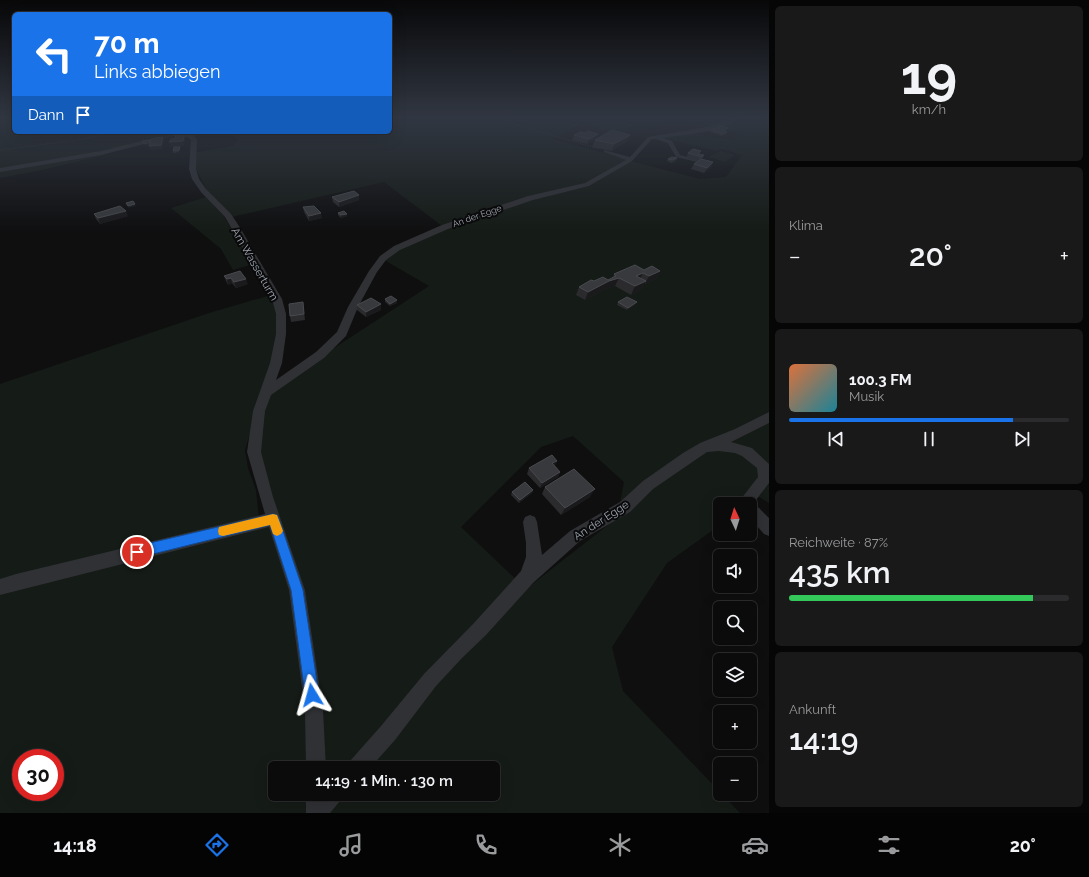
<!DOCTYPE html>
<html lang="de">
<meta charset="utf-8">
<style>
body{margin:0;font-family:Raleway,sans-serif;background:#19191a;color:#f1f3f6;height:100vh;display:flex;flex-direction:column;font-size:15px;white-space:nowrap}
*{box-sizing:border-box;margin:0}
p{font-size:13px;color:#9a9b9d}
.icon{flex:none;width:22px;height:22px;fill:none;stroke:currentColor;stroke-width:2;stroke-linecap:round;stroke-linejoin:round}
.map{position:relative;flex:1;overflow:hidden}
.details{display:flex;flex-direction:column;gap:6px;padding:6px;background:#060607;width:320px}
.details>*{flex:none}
.guide{position:absolute;left:12px;top:12px;width:380px;height:122px;border-radius:6px;box-shadow:0 4px 16px #0002,0 0 0 1px #2b2b2d;background:#1a73e8;color:#fff;overflow:hidden}
.needle{width:26px;rotate:356deg}
.tools{position:absolute;left:713px;top:497px;display:grid;gap:8px}
.tools a{display:grid;place-items:center;width:44px;height:44px;border-radius:6px;background:#0b0b0c;box-shadow:0 4px 16px #0002,0 0 0 1px #2b2b2d;font-size:20px}
.speed{position:absolute;left:12px;top:749px;display:flex;gap:8px;font-size:20px;font-weight:700;text-align:center}
.speed>*{display:grid;place-content:center;width:52px;height:52px;border-radius:50%;background:#0b0b0c;box-shadow:0 4px 16px #0002,0 0 0 1px #2b2b2d;line-height:1}
.speed .limit{border:6px solid #d22;background:#fff;color:#111}
.pin{position:absolute;display:grid;place-items:center;width:34px;height:34px;color:#fff;margin:-17px;border:2px solid #fff;border-radius:50%;box-shadow:0 1px 4px #0007}
.me{position:absolute;width:44px;margin:-22px;rotate:352deg;stroke-linejoin:round;filter:drop-shadow(0 0 3px #0008)}
.turn{display:flex;align-items:center;gap:14px;height:84px;padding:0 16px;font-size:18px}
.turn .icon{width:52px;height:52px;stroke-width:2.5}
.turn b{display:block;font-size:28px;line-height:34px}
.then{display:flex;align-items:center;height:38px;padding:0 16px;background:#0003;gap:8px;font-size:15px}
.big{font-size:30px;font-weight:600;line-height:1.1}
.details .widget{flex:1;display:flex;flex-direction:column;justify-content:center;gap:6px;min-width:0;padding:0 14px;border-radius:6px;background:#19191a}
.details .dial{align-items:center;gap:0}
.dial b{font-size:52px;line-height:1}
.song{display:flex;align-items:center;gap:12px}
.cover{width:48px;height:48px;border-radius:6px;background:linear-gradient(135deg,hsl(20 70% 55%),hsl(190 70% 35%))}
.played{height:4px;border-radius:2px;background:linear-gradient(90deg,#1a73e8 80%,#2b2b2d 80%)}
.keys{display:flex;justify-content:space-around;direction:ltr}
.heat{display:flex;justify-content:space-between;align-items:center;font-size:22px;direction:ltr}
.charge{height:6px;border-radius:3px;background:linear-gradient(90deg,#34c759 87%,#2b2b2d 0)}
.trip{position:absolute;left:268px;top:761px;width:232px;height:40px;border-radius:6px;background:#0b0b0c;box-shadow:0 4px 16px #0002,0 0 0 1px #2b2b2d;font-weight:600;line-height:40px;text-align:center}
.dock{display:flex;height:64px;justify-content:space-around;align-items:center;background:#040405;color:#9a9b9d}
.dock .icon{width:28px;height:28px}
.dock .active{color:#1a73e8}
.dock b{font-size:18px;color:#f1f3f6}
main{display:flex;flex:1;min-height:0}
.map>svg:first-child{display:block}
.green{fill:#151b16;fill-rule:evenodd}
.lines{fill:none;stroke-linecap:round;stroke-linejoin:round}
.path{stroke:#36393c;stroke-width:1;stroke-dasharray:1 1.5;stroke-linecap:butt}
.minor{fill:#303135;fill-rule:evenodd}
.wall{fill:#2b2b2e}
.shaded-wall{fill:#1a1a1c}
.building{fill:#37393c;stroke:#484a4f}
.route{fill:#1a73e8;stroke:#114b97}
.slow{fill:#f59e0b}
.labels{text-anchor:middle;stroke-width:4;stroke-linejoin:round;paint-order:stroke}
.far-street-label{font-size:9px;fill:#a0a7b2;stroke:#0a0a0b}
.street-label{font-size:11px;fill:#a0a7b2;stroke:#0a0a0b}
</style>
<main>
<div class="map">
<svg width="769" height="813" viewBox="0 0 769 813">
<rect width="100%" height="100%" fill="#0f0f10"/>
<path class="green" d="M0,117h14v15h135l27,5 -73,16 2,2 -67,16 -38,7z
M390,117h283l-17,7 -3,4 -19,-4 -11,10 -25,-5 -4,-3 -10,-4 -32,17 76,20 -37,23 -44,11 -105,33 -58,-44 -152,35 -24,-25 -13,-25 2,-15 36,-6 5,-6 -6,-8h158z
M678,117h58l-22,9z
M740,117h29v386l-10,-6 -10,7h-29v21l-53,38 -55,84 11,44 97,101v2h2l18,19h-417l-1,-19h171v-26h-171l-1,-60 -63,-257 4,-39 9,-25 51,-31 107,-70 -50,-29 66,-29 105,-34 39,-8 42,-25 69,18 26,-2 16,-22 -21,-6 -4,2 -59,-14 33,-4 41,7 7,-6 -23,-8zM573,436l51,46 -7,36 -91,71 -65,-62 80,-80z
M721,151l14,4 -10,7 -17,-5z
M206,197l17,18 30,49 -20,6 -12,-21 -50,-41z
M271,295l6,18v21l-5,28 -27,88 3,18 8,22 3,30 -259,62v-198l209,-71z
M270,524l20,63 19,121v60h-34v26h34l-1,19h-308v-220zM21,758h34v34h-34z"/>
<g class="lines">
<path class="path" d="M489,117l110,32
M0,150l85,-11 25,-7"/>
<path class="minor" d="M734,117h7c-20,16 -53,17 -78,21l9,3 8,14 26,7v2l-30,-7 -8,-14 -12,-4h-4l-20,22 -43,25 -56,14 -85,29 -48,21 -14,10 -9,12 -19,35 -12,29 -22,22 -53,37 -6,16 -4,41 12,45 32,93 18,120 3,58h-20l-1,-58 -16,-120 -20,-63 -269,68v-16l16,-5 249,-60 -18,-62 6,-41 17,-48 6,-29v-20l-4,-15 -47,-82 -24,-25 -9,-13 -3,-10 2,-29 -4,-3 -33,-3 -3,-2 38,1 22,-1 -17,4 3,3 -1,30 3,10 7,10 25,25 8,12 43,73 4,15v20l-4,29 -6,17 40,-28 21,-20 11,-25 21,-36 11,-15 14,-10 48,-21 86,-29 57,-13 41,-23 -22,-8v-2l26,7 18,-20 59,-10z
M158,137l2,1v2l-59,15 -101,17v-4l101,-17z
M769,412v11l-38,19 21,6 17,16v19l-13,17 1,6 12,12v18l-5,-2 -14,-16v-14h-7l-2,-5 17,-22 -1,-9 -15,-12 -7,-3 -16,-2 -12,1 -54,37 -23,23 -50,29 -47,42 -47,52 -24,23 -26,28 -41,54 -25,28h-23l3,-7 31,-35 43,-52 50,-51 47,-52 5,-14v-14l-3,-21 2,-5 5,-2 5,2 2,5 5,33 28,-24 50,-29 23,-21 40,-28 17,-10 35,-14z
M306,794h37l-3,7 -10,12h-24z"/>
</g>
<path class="wall" d="M717,127l10,4h-2v3l-3,2 -12,-4 1,-2 6,-1z
M585,133l11,5 -9,6 -15,-4 2,-5z
M630,135l-3,6 -15,10 -20,-4 3,-7z
M180,147v2l-1,3 -6,1v-2z
M688,153l16,2 -2,4 11,3 -2,5 -7,6 -13,-4 3,-5 4,-3 -12,-3z
M677,158l-1,3 -4,2 -5,-2 1,-2z
M332,197l27,3 -20,7 -6,-5z
M303,207l19,11 -13,3 -5,-9z
M338,213l9,3 -6,2 -3,-3z
M94,214l34,2 -28,8 -4,-5z
M644,270l16,1 -4,8 -11,5h-1l-2,5 -11,6 -16,-9 -10,3 -20,11 -9,-5 3,-8 15,-6 14,-1 5,-3 1,-3z
M224,276l24,8 -12,4 -4,-5 -4,2 -2,-4z
M385,299l12,4 -7,3 -5,-4z
M303,302l2,18 -14,2 -1,-6z
M618,302l17,3 -8,5 -10,-5z
M357,305l24,5 -15,7 -9,-7z
M555,466l5,6 -2,5 -18,11 -13,-14 2,-6z
M545,487l45,10 -29,18 -19,-21z
M533,490l-1,3 -13,10 -8,-8 1,-3z"/>
<path class="shaded-wall" d="M727,132l-2,2 -3,2 1,-2z
M185,133l1,5 -2,8 -13,1 -2,-5z
M598,134l-2,4 -9,6 2,-5z
M630,135l-3,6 -15,10 2,-7z
M163,137l1,4 -2,8 -12,1 -1,-4z
M151,142v2l-6,2 -1,-2z
M677,158l-1,3 -4,2 1,-3z
M713,162l-2,5 -7,6 3,-5z
M359,195v5l-20,7v-5z
M135,204l1,2 -7,2 -1,-2z
M126,211l2,5 -28,8 -2,-6z
M321,213l1,5 -13,3v-5z
M347,214v2l-6,2v-3z
M660,271l-4,8 -11,5 4,-8z
M643,273l-4,8 -3,-5z
M231,278l1,5 -4,2 -1,-6z
M619,278l-4,8 -10,3 -20,11 3,-8 21,-11z
M246,279l2,5 -12,4 -2,-6z
M646,281l-4,8 -11,6 4,-9z
M397,300v3l-7,3v-2z
M637,302l-2,3 -8,5 1,-2z
M381,304v6l-15,7v-5z
M557,461l-2,5 -3,-3z
M560,472l-2,5 -18,11 2,-5z
M595,489l-5,8 -29,18 4,-7z
M533,490l-1,3 -13,10 1,-3z"/>
<path class="building" d="M720,126l8,2 -3,2 -8,-3z
M715,128l12,4 -4,2 -12,-4z
M612,130l18,5 -16,9 -19,-4z
M588,131l10,3 -9,5 -15,-4 6,-3 5,1z
M185,133l-2,8 -14,1 2,-3h4l1,-5z
M163,137l-2,8 -12,1 2,-7z
M149,140l1,1v1l-6,2 -2,-3z
M174,147h6l-1,3 -6,1z
M693,149l8,2 -3,3 6,1 -2,2 -14,-4z
M672,157l5,1 -4,2 -5,-1z
M701,159l12,3 -6,6 -13,-4z
M354,191l5,4 -20,7 -7,-5z
M133,201l2,3 -7,2 -2,-3z
M120,206l6,5 -28,7 -4,-4z
M314,206l7,7 -12,3 -6,-9z
M344,211l3,3 -6,1 -3,-2z
M635,265l9,5 8,-4 8,5 -11,5 -6,-3 -7,3 10,5 -11,5 -16,-8 -10,3 -21,11 -9,-5 12,-7 3,1 9,-4 5,3 8,-4 -2,-2z
M240,271l6,8 -12,3 -3,-4 -4,1 -3,-3z
M391,296l6,4 -7,4 -5,-5z
M627,297l10,5 -9,6 -10,-6z
M371,298l10,6 -15,8 -9,-7z
M303,302l1,12 -14,2 -1,-12z
M552,455l5,6 -5,2 8,9 -18,11 -13,-15z
M574,469l21,20 -30,19 -20,-21z
M525,482l8,8 -13,10 -8,-8z"/>
<linearGradient id="sky" x2="0" y2="1"><stop stop-color="#080809"/><stop offset="0.51" stop-color="#313742"/><stop offset="1" stop-color="#313742" stop-opacity="0"/></linearGradient>
<rect width="769" height="231" fill="url(#sky)"/>
<path class="route" d="M273,514l4,1 2,4 24,71 16,105 -2,5 -5,2 -5,-2 -2,-5 -14,-105 -21,-65 -133,33 -4,-2 -1,-4 1,-4 4,-2z"/>
<path class="slow" d="M273,514l4,1 6,16 -2,3 -4,2 -4,-2 -3,-9 -47,11 -4,-1 -1,-4 1,-4 4,-1z"/>
<g class="labels">
<g class="far-street-label">
<text transform="translate(477 216) rotate(-19)" y="3">An der Egge</text>
</g>
<g class="street-label">
<text transform="translate(255 264) rotate(60)" y="4">Am Wasserturm</text>
<text transform="translate(601 520) rotate(-33)" y="4">An der Egge</text>
</g>
</g>
</svg>
<div class="tools">
<a><svg class="needle" viewBox="-14 -14 28 28"><path d="M0-13l5 13h-10z" fill="#e53935"/><path d="M0 13l5-13h-10z" fill="#9a9b9d"/></svg></a>
<a><svg class="icon" aria-label="sound" viewBox="0 0 24 24"><path d="M4 9h4l5-4v14l-5-4H4zM17 9q2 3 0 6"/></svg></a>
<a><svg class="icon" aria-label="search" viewBox="0 0 24 24"><circle cx="10" cy="10" r="6"/><path d="M15 15l6 6"/></svg></a>
<a><svg class="icon" aria-label="layers" viewBox="0 0 24 24"><path d="M12 4l9 5-9 5-9-5zM3 14l9 5 9-5"/></svg></a>
<a>+</a>
<a>−</a>
</div>
<div class="speed"><div class="limit">30</div></div>
<div class="pin" style="left:137px;top:552px;background:#d93025"><svg class="icon" aria-label="arrive" viewBox="0 0 24 24"><path d="M6 21V4h12l-3 4 3 4H6"/></svg></div>
<svg class="me" style="left:312px;top:695px" viewBox="-20 -20 40 40"><path d="M0-17L14 15 0 8-14 15z" fill="#1a73e8" stroke="#fff" stroke-width="4"/></svg>
<div class="trip">14:19 · 1 Min. · 130 m</div>
<div class="guide">
<div class="turn"><svg class="icon" aria-label="left" viewBox="0 0 24 24"><path d="M17 20v-9H6M10 6l-5 5 5 5"/></svg><div><b>70 m</b>Links abbiegen</div></div>
<div class="then">Dann<svg class="icon" aria-label="arrive" viewBox="0 0 24 24"><path d="M6 21V4h12l-3 4 3 4H6"/></svg></div>
</div>
</div>
<section class="details">
<div class="widget dial"><b>19</b><p>km/h</p></div>
<div class="widget"><p>Klima</p>
<div class="heat"><a>−</a><b class="big">20°</b><a>+</a></div>
</div>
<div class="widget">
<div class="song"><i class="cover"></i><div><b>100.3 FM</b><p>Musik</p></div></div>
<div class="played"></div>
<div class="keys"><svg class="icon" aria-label="previous" viewBox="0 0 24 24"><path d="M18 5L8 12l10 7zM5 5v14"/></svg><svg class="icon" aria-label="pause" viewBox="0 0 24 24"><path d="M8 5v14M16 5v14"/></svg><svg class="icon" aria-label="next" viewBox="0 0 24 24"><path d="M6 5l10 7-10 7zM19 5v14"/></svg></div>
</div>
<div class="widget"><p>Reichweite · 87%</p><b class="big">435 km</b><div class="charge"></div></div>
<div class="widget"><p>Ankunft</p><b class="big">14:19</b></div>
</section>
</main>
<nav class="dock">
<b>14:18</b>
<svg class="icon active" aria-label="directions" viewBox="0 0 24 24"><path d="M12 3l9 9-9 9-9-9zM9 14v-3h6M13 9l2 2-2 2"/></svg>
<svg class="icon" aria-label="music" viewBox="0 0 24 24"><path d="M9 18V5l10-2v13"/><circle cx="6" cy="18" r="3"/><circle cx="16" cy="16" r="3"/></svg>
<svg class="icon" aria-label="phone" viewBox="0 0 24 24"><path d="M5 4h4l2 5-3 2q2 4 5 5l2-3 5 2v4C11 20 4 13 5 4z"/></svg>
<svg class="icon" aria-label="climate" viewBox="0 0 24 24"><path d="M12 3v18M4 7l16 10M4 17L20 7"/></svg>
<svg class="icon" aria-label="car" viewBox="0 0 24 24"><path d="M5 17H2v-5l4-1 3-4h7l3 4 3 1v5h-3M9 17h6M6 11h13"/><circle cx="7" cy="17" r="2"/><circle cx="17" cy="17" r="2"/></svg>
<svg class="icon" aria-label="filters" viewBox="0 0 24 24"><path d="M4 7h16M4 17h16"/><circle cx="9" cy="7" r="2"/><circle cx="15" cy="17" r="2"/></svg>
<b>20°</b>
</nav>
